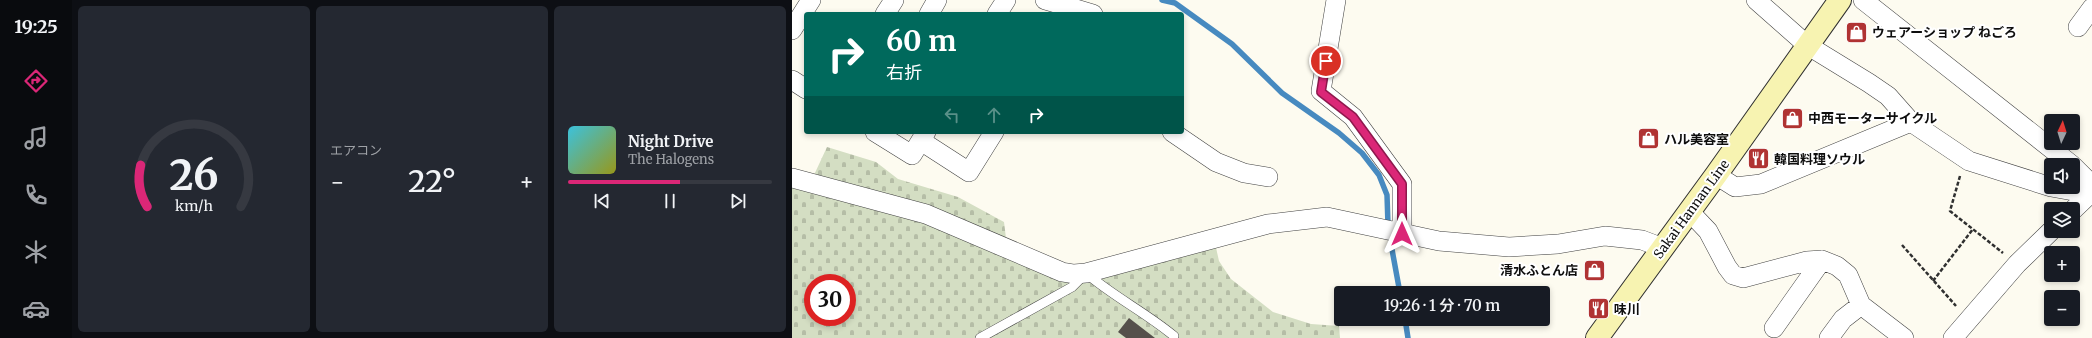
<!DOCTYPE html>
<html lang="ja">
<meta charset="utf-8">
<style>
body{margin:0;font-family:Merriweather,"Noto Sans JP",serif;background:#242831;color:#f1f3f6;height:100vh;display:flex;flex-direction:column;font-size:15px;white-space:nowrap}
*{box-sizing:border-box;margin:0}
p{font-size:13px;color:#9ea1a6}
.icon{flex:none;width:22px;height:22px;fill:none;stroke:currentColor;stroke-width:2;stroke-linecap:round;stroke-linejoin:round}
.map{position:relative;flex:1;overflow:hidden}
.sheet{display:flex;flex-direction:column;gap:6px;padding:6px;background:#0d0f14;width:720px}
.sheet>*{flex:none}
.guide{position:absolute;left:12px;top:12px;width:380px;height:122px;border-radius:4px;box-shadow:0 2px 6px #0003;background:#00695c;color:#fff;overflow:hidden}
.needle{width:26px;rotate:4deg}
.tools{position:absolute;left:1252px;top:114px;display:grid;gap:8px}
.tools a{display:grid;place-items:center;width:36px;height:36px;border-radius:4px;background:#171b24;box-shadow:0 2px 6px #0003;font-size:20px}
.speed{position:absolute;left:12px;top:274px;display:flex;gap:8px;font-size:20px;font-weight:700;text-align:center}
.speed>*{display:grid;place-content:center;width:52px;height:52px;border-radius:50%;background:#171b24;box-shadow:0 2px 6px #0003;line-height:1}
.speed .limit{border:6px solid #d22;background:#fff;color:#111}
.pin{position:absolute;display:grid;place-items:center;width:34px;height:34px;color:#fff;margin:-17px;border:2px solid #fff;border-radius:50%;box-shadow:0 1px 4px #0007}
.me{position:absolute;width:44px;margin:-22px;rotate:0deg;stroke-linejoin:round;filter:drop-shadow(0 0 3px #0008)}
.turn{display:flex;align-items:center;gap:14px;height:84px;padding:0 16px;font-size:18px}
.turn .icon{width:52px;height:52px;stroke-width:2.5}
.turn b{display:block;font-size:28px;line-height:34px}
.lanes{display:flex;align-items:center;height:38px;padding:0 16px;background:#0003;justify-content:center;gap:20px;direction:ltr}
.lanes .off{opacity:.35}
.big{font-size:30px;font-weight:600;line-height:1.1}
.sheet .widget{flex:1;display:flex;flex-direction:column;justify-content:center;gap:6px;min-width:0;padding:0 14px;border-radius:6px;background:#242831}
.sheet .dial{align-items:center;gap:0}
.dial svg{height:104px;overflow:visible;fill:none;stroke:#363941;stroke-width:7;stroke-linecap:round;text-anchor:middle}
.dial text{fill:#f1f3f6;stroke:none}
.song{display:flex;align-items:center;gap:12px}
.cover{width:48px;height:48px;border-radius:6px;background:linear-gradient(135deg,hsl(190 70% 55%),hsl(60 70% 35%))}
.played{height:4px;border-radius:2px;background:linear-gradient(90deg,#db2777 55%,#363941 55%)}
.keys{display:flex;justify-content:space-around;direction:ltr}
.heat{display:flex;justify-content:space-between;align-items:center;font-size:22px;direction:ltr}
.sheet .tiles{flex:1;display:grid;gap:6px;grid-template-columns:repeat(3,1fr)}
.trip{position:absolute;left:542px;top:286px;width:216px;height:40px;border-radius:4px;background:#171b24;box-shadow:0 2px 6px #0003;font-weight:600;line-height:40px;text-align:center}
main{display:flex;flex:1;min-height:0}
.tab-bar{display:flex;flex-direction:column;width:72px;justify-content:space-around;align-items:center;background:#090b0e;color:#9ea1a6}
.tab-bar .icon{width:28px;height:28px}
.tab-bar .active{color:#db2777}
.tab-bar b{font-size:18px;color:#f1f3f6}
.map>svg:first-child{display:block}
.cemetery{fill:url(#cemetery-stones);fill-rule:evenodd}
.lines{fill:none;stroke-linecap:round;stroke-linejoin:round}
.stream{stroke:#478ac0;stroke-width:5.5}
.building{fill:#55504b}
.lane-casing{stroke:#414141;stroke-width:10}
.street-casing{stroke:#414141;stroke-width:20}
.secondary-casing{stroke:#303030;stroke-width:24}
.path{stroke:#303030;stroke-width:2.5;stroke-dasharray:4 2;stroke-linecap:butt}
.lane{stroke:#fff;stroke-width:9}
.street{stroke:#fff;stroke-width:19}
.secondary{stroke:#f7f3b1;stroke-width:22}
.route-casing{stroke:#8e194d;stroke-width:10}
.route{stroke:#db2777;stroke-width:7}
.labels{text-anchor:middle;stroke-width:4;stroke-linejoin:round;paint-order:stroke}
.poi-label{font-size:13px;font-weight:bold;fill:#0e0e0e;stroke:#fff;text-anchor:start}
.street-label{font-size:13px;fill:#0e0e0e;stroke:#fff}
</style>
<main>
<nav class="tab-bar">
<b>19:25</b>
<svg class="icon active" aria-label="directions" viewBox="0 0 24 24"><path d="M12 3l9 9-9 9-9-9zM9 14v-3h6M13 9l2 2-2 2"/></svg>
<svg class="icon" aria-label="music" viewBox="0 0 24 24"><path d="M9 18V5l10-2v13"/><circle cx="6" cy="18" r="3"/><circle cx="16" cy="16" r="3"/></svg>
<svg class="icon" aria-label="phone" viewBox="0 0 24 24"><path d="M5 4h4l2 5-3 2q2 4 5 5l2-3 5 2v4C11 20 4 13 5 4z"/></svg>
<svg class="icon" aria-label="climate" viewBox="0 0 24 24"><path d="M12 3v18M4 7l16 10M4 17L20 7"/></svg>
<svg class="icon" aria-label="car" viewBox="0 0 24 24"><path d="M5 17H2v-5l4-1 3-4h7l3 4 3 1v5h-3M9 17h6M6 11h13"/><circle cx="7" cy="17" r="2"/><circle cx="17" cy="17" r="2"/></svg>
</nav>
<section class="sheet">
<div class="tiles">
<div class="widget dial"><svg viewBox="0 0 100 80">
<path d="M14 69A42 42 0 1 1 86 69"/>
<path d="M14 69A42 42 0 0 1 9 37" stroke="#db2777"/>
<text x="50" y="56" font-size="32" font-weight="700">26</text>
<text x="50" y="72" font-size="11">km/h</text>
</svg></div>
<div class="widget"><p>エアコン</p>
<div class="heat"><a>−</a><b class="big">22°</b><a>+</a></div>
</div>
<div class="widget">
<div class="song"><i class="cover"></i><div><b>Night Drive</b><p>The Halogens</p></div></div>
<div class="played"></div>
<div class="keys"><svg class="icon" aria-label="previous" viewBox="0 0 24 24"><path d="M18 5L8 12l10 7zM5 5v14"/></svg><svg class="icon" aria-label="pause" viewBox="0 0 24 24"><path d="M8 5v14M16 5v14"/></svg><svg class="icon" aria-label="next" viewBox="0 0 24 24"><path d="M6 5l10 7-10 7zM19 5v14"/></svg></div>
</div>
</div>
</section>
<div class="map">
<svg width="1300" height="338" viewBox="0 0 1300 338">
<defs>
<pattern id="cemetery-stones" width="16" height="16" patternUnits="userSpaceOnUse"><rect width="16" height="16" fill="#d4dec3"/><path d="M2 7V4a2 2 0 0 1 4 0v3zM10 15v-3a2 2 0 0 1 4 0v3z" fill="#b5bda6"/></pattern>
</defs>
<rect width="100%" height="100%" fill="#fdfbf0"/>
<path class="cemetery" d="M35,147l49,15 22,17 60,18 46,25 2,16 62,42 20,3 127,-40 4,18 12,18 42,33 38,12 28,2 1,12h-548v-154l22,-9zM21,283h34v34h-34z"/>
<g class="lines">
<path class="stream" d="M370,0l13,3 57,41 50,49 57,40 23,20 17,22 8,20 1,30
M599,244l9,49
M613,319l3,19"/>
</g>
<path class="building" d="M337,318l26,20h-29l-8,-6z"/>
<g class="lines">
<defs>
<path id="lane" d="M188,338l92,-51 14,-14c28,24 59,39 88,63"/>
<path id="street" d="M253,0l48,14
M544,0l-15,91 32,26 49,67v50
M964,0l51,45 62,38 19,13 23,26 58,39 82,26 39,7
M1071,0l209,165
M93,14l9,-14
M137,14l8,-14
M205,14l9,-14
M1286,27l14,-19
M0,30l19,-30
M0,80l14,9
M83,132l37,23 14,-23
M380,132l44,30 28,11 24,4
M129,141l48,31 25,-40
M1281,166l19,19
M924,175l19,12 26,-3 150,-62
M0,178l134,36 136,58 12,2 12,-1 182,-49 59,-7 112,24 70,6 49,-3 47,-8 37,4 21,8
M1281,210l19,-18
M897,211l19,20 19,36 6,8 10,3 64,-17 15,-1 15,6 11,9 13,30 43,33
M982,328l48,-68
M1037,338l14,-19 18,-14
M1161,338l64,-74 34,-33"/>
<path id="secondary" d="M805,338l119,-163 124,-175"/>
</defs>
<use href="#lane" class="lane-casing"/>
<use href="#street" class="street-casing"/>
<use href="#secondary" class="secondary-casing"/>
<path class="path" d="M1168,176l-10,35 53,42
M1110,245l54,61
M1141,281l40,-52"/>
<use href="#lane" class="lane"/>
<use href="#street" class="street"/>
<use href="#secondary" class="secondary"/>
</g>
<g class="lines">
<defs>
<path id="route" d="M534,61l-5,31 32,25 49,67v50"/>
</defs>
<use href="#route" class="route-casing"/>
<use href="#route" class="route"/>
</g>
<defs>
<symbol id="shop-square" viewBox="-11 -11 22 22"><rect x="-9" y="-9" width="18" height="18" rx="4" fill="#b03333" stroke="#fff"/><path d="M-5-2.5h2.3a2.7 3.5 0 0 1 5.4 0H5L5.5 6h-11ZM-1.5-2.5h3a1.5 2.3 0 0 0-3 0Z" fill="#fff"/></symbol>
<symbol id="restaurant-square" viewBox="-11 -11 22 22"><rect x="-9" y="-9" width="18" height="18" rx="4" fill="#b03333" stroke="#fff"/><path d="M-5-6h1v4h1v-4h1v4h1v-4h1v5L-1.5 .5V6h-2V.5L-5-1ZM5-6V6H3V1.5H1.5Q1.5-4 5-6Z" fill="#fff"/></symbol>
</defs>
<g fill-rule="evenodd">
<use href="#shop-square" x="1052" y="20" width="25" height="25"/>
<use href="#shop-square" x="988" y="106" width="25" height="25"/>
<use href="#shop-square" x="844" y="126" width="25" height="25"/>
<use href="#restaurant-square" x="954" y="146" width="25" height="25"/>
<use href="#shop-square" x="790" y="258" width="25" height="25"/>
<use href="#restaurant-square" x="794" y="296" width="25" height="25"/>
</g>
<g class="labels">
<g class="poi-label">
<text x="1080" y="37">ウェアーショップ ねごろ</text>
<text x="1016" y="123">中西モーターサイクル</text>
<text x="872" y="144">ハル美容室</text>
<text x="982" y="164">韓国料理ソウル</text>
<text x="786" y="275" text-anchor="end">清水ふとん店</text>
<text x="822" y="314">味川</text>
</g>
<g class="street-label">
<text transform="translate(899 209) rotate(-54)" y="5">Sakai Hannan Line</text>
</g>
</g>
</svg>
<div class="tools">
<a><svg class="needle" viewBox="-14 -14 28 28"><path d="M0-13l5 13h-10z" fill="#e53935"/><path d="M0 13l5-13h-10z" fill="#9ea1a6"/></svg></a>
<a><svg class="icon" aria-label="sound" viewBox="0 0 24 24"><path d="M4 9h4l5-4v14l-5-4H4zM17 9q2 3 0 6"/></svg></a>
<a><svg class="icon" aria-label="layers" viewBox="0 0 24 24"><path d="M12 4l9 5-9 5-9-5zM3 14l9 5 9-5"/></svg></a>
<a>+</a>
<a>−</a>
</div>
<div class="speed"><div class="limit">30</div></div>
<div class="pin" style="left:534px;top:61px;background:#d93025"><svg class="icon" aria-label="arrive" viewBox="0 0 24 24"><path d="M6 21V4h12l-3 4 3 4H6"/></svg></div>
<svg class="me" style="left:610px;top:234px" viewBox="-20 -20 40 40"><path d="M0-17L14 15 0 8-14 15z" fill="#db2777" stroke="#fff" stroke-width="4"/></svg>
<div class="trip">19:26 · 1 分 · 70 m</div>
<div class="guide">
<div class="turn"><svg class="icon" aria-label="right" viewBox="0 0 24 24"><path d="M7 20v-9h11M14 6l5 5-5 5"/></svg><div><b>60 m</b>右折</div></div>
<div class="lanes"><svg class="icon off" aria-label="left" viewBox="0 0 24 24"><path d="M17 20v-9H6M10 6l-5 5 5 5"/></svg><svg class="icon off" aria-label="ahead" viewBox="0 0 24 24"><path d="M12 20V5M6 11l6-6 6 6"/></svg><svg class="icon" aria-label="right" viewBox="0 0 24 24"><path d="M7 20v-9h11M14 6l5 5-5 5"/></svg></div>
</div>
</div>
</main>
